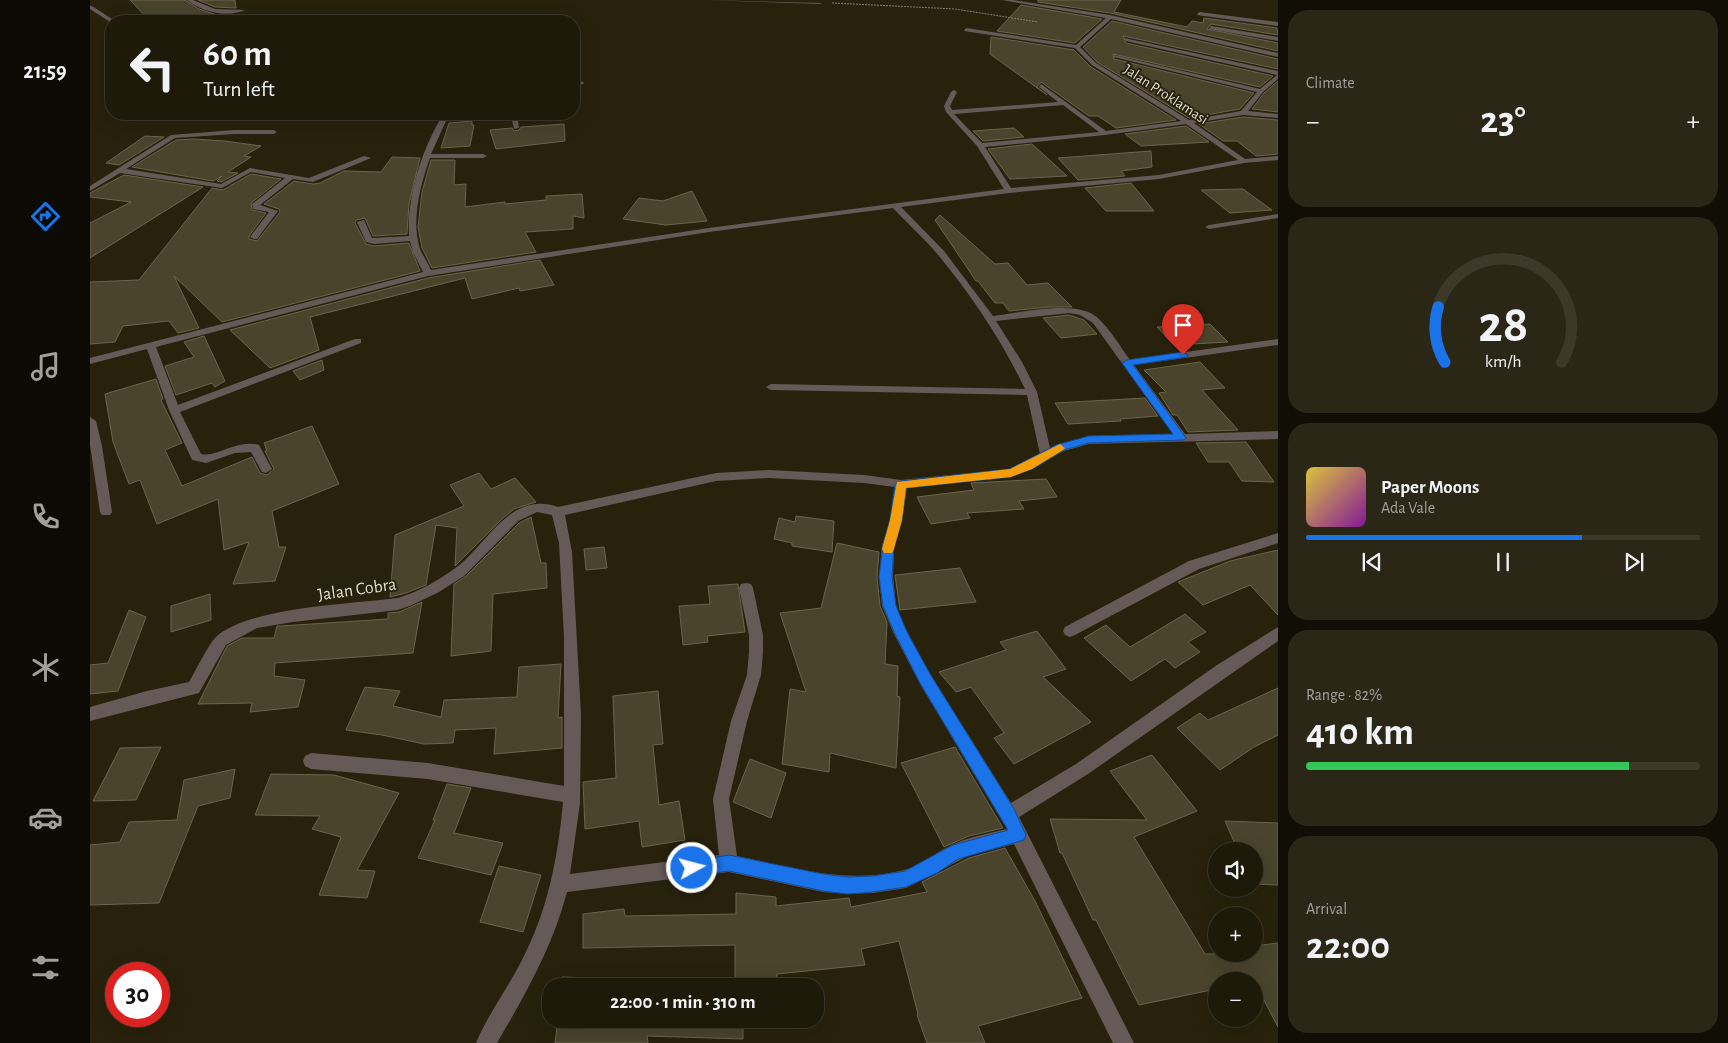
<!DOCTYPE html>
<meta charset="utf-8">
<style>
body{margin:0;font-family:"Alegreya Sans",sans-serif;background:#2b2717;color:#f1f3f6;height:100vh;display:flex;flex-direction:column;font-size:19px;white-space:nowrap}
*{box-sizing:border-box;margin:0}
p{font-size:16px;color:#a1a19c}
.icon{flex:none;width:28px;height:28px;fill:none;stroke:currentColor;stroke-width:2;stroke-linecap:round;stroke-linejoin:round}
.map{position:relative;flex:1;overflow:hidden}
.details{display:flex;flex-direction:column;gap:10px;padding:10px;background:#100e05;width:450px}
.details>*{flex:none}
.guide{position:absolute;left:15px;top:15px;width:475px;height:105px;border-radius:20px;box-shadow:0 5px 20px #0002,0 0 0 1px #3c382a;background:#1e1a09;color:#f1f3f6;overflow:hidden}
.fabs{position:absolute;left:1118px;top:842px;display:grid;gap:10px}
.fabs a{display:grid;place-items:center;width:55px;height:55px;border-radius:50%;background:#1e1a09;box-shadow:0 5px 20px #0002,0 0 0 1px #3c382a;font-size:25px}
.speed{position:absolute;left:15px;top:962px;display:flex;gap:10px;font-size:25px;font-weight:700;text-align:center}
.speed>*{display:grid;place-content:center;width:65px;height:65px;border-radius:50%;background:#1e1a09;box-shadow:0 5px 20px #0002,0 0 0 1px #3c382a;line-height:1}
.speed .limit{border:8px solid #d22;background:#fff;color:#111}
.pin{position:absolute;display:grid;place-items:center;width:42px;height:42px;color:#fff;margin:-51px -21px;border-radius:50% 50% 50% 0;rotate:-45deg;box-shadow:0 0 5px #0007}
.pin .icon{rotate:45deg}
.me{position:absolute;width:55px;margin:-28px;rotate:83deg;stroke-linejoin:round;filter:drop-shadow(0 0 4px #0008)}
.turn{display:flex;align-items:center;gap:18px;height:105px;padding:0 15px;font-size:22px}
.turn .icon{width:65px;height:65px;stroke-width:2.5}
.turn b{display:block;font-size:35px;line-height:42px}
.big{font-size:38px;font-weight:600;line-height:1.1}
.details .widget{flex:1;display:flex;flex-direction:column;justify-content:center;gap:8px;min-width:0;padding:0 18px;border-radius:20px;background:#2b2717}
.details .dial{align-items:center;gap:0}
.dial svg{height:130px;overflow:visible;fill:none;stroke:#3c382a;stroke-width:7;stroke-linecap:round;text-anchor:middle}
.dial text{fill:#f1f3f6;stroke:none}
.song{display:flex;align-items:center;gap:15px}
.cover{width:60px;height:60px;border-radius:8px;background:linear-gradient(135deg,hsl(50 70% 55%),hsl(290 70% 35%))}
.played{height:5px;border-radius:2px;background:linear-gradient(90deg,#1a73e8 70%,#3c382a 70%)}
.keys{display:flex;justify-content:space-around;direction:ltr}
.heat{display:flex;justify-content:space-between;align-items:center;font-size:28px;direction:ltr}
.charge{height:8px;border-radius:4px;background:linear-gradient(90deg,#34c759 82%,#3c382a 0)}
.trip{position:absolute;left:452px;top:978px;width:282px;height:50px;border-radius:20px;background:#1e1a09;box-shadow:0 5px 20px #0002,0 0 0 1px #3c382a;font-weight:600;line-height:50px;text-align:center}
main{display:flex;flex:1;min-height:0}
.tab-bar{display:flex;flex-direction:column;width:90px;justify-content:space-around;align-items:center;background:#0c0a04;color:#a1a19c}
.tab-bar .icon{width:35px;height:35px}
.tab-bar .current{color:#1a73e8}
.tab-bar b{font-size:22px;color:#f1f3f6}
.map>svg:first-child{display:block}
.building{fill:#4a442d;stroke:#6b644d}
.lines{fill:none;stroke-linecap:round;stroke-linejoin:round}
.path{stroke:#847f6e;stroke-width:1;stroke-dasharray:2 1;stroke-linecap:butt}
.minor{fill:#665a58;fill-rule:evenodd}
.route{fill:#1a73e8;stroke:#114b97}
.slow{fill:#f59e0b}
.labels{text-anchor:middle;stroke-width:4;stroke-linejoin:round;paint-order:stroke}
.far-street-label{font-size:15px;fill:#dfdccf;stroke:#28220c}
.street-label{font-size:18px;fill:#dfdccf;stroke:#28220c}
</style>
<main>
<nav class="tab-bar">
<b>21:59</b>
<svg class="icon current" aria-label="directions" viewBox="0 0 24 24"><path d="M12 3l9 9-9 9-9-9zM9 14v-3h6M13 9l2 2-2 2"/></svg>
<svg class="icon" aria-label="music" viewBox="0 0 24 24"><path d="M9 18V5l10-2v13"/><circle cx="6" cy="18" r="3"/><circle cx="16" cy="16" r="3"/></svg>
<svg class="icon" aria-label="phone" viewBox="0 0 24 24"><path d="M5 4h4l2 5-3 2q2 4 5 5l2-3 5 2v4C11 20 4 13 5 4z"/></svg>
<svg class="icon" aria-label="climate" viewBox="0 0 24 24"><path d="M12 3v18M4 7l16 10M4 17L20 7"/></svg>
<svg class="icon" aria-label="car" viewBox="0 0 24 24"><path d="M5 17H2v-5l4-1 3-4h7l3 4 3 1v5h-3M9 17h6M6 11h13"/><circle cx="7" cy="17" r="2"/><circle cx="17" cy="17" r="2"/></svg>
<svg class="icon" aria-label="filters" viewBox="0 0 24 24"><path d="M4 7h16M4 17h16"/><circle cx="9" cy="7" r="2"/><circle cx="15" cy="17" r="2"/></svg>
</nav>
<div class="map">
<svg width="1188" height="1043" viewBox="0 0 1188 1043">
<rect width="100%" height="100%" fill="#28220c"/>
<path class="building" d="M40,0h55l14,9 15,5 -29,6 -5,-4 -30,5z
M108,0h37l1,8 -21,-1z
M948,0h83l-7,12 73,15 5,-6 11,2 1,-5 73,10 1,7 -67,-11 -4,5 71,14v8l-168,-38 -72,-11z
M931,5l81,14 -27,24 -78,-12z
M1022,21l166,38v10l-155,-33 3,7 147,33 -13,11 -147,-33 1,5 140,34 -14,16 -51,9 -92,-56 -14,-15z
M901,37l83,13 17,17 85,53 -60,8 -18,-12h-9l-48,-34 -4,5 10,8 -57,-41z
M1188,81v31l-26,-3 12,-16z
M1153,117l35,3v34l-22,2 -19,-15h-14l-24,-17z
M382,121v4h2l-4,21 -29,2 8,-25z
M474,124l1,17 -69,8 -6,-19 22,-2 2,3 5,-1 2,-3z
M1096,126l23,16 -68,4 -16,-12z
M924,128l10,9 -41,4 -10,-10z
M55,136l19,1 -45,28 -13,-2z
M104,139l31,2 36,5 -17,10 7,1 -23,15 10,1 -17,9 -4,-1 5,-5 -9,5 -81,-14 44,-27z
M942,144l35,32 -57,3 -22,-30z
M1061,151l1,16 -31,4 4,5 -47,4 -20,-22z
M302,157l28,1 -11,46 -2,30 -34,2 -8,-18 -9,2 -1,3 11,21 8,2 35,-3 11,28 -198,51 -48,-46 25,52 -21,5 -9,-12 -46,5 -8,16 -25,2v-62l49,-2 73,-92 11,2 28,-16 30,5 -30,24 1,7 14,3 -17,23v3l8,2 23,-29 -1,-3 -15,-5 30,-23 19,3 7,-1 24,-12 37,1z
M341,160h24l-1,25 12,-1 -1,23 40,-5v2l41,-4v-4l36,-2 2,24 -11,-2v13l-48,3 11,20 -104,16 -10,-20 -4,-21 4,-35z
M34,175l79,12 -113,71v-35l41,-21 -41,-5v-4z
M1041,183l23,28h-48l-21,-23z
M1153,189l29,21 -42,3 -29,-23z
M602,191l15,30 -41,4 -43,-6 16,-21 24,3z
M850,215l55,49 13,-1 19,22 21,-2 24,24h-23l-40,4 -6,-8h-8l-17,-22h-2l-41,-61z
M450,260l14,25 -34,6 -1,-3 -47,11 -7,-21 -155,39 9,33 -49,18 -40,-38 198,-52z
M979,315l15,5 13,14 -36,4 -18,-20z
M1120,324l18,18 -54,3 -17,-18z
M114,336l21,45 -10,6 -3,-4 -36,12 -11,-29 29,-9 -10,-15z
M232,360l2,10 -24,10 -7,-9z
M1110,362l25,26 -23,2 36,40 -50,2 -11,-17h-4l-14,-22 7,-1 -22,-22z
M66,379l7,20 -2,1 21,43 -17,7 17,36 70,-29 8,16 7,2 7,-6 -9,-18h2l-3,-8 48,-17 27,58 -67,27 7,36h7l-11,34 -42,3 16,-42 -25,8 -6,-51 -61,25 -17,-44 -11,4 -16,-42 -8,-48z
M1055,398l13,18 -38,3 1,2 -53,3 -13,-21z
M1156,442l28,40 -32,-1 -13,-19h-21l-12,-19z
M389,473l12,16 24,-11 21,24 -22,7 -11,9 -48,48 2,-38 -21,-3 -10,60 -20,8 -16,4 5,-62 69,-29 -14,-21z
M956,479l11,18 -38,4 5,8 -57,4 3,5 -39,6 -14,-27 57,-7 -3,-7z
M706,516l38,5 -2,31 -40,-6v-3l-18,-4 5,-21 16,4z
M441,517l10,46h5l1,25 -54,6 -2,57 -40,5 3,-72 11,-7 54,-54z
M747,543l42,9 -2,25 3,29 7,16 -2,42 13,2 -1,30 3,1 -4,71 -66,-15 -1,19 -47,-8 8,-75 16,3 -26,-79 41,-5z
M514,547l3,21 -21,2 -2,-21z
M1188,550v65l-28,-30 -47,20 -25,-23 52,-21z
M870,568l16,34 -76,8 -5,-35z
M648,584l7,48 -38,4 1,6 -25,3 -4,-39 31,-2 -2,-18z
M120,594l1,26 -40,12v-26z
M332,602l-9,51 -138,10 -1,13 31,4 -7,27 -48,5 2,-9 -54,1 29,-58 15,-8h32l3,-12h4l107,-7v-6l11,-1z
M39,610l17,7 -28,74 -28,3v-29l18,-2z
M1095,614l21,18 -18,10 12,10 -25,16 -10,-9 -34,22 -47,-43 22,-13 24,22z
M947,631l29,38 -23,8 48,45 -77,42 -20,-26 10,-5 -33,-46 -15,5 -17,-20 67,-22 -6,-8z
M471,664l-3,54 4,-1v31l-68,6 2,-26 -41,2 -2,13 -29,1 -42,-9 -36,-5 19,-43 35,4 -7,15 48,11 3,-17 73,-3 2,-30z
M1188,688v47l-24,12 -34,23 -43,-42 23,-15 8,7z
M568,691l5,53 -10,1 6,60 20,-4 6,39 -43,7 -3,-26 -54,8 -2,-47 33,-4 -3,-82z
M71,747l-25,53 -43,1 27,-53z
M865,747l48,81 -34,8 -25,11 -43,-84z
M1062,755l45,56 -63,26 71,117h49v-8l24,-3v84l-24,-46h-38v8l-77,16 -43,-85h-3l-31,-67h-2l-10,-34 97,1 -37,-49z
M660,759l36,14 -15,45 -38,-16z
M145,769l-5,29 -32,8 -39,97 -69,2v-60l30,-3 9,-20 48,-2 7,-40z
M181,774l63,1 65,18 -42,77 18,1 -8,27 -48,-3 22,-58 -29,-8 8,-13 -65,-1z
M357,784l24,4 -17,45 49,10 -12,32 -73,-17 17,-38h-2z
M1135,821l53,2v62l-24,-1v-33h-16z
M915,848l30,53 47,97 -104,28 7,17h-58l-10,-28 1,-1 -19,-73 -38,8 4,16 -88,9v7l-42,-3v-33l-152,3v-34l41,-5 1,7 111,-2v-21l40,4v9l73,-8 2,9 76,-15 -5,-10 47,-24z
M409,866l42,9 -18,57 -43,-10z
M472,977l74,3v6h-75z
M593,982l60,3v1h-60z
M468,1019h76v5l36,-5h73v20l-96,-3 1,7h-93z"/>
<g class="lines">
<path class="path" d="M742,3l123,6 83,13"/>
<path class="minor" d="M97,0h6l22,9 30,1c-18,8 -43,2 -58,-10z
M615,0l117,3 -2,1z
M912,0h11l97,15 168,38v4l-167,-38 -31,28 16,16 93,57 52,-9 16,-19 -143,-35v-2l146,34 17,-14 -151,-34 -2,-3 154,33v8l-15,13 -15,19 30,3v4l-35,-3 -49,8 51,36 33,-3v4l-34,3 -85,16 -150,14 -108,14 43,44 49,65c27,-3 86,-18 106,3 12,12 21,27 31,41l148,-21v6l-144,20 51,69 93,-3v8l-189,5 -25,7 -32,18 -21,8 -104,11 -5,33 -8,24 -1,32 3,29 11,26 23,42 81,129 65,-39 141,-99 61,-38v14l-190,133 -69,43 115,226h-21l-99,-199 -46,12 -62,32 -33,5 -25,1 -25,-2 -94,-20 -162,20c-14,54 -42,103 -70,151h-21c12,-29 32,-55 46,-83 26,-50 36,-103 41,-158l-135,-23 -117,-10 -6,-3 -2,-5 2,-5 6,-3 117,10 136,23v-149l-5,-94 -7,-28 -15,-3 -19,9 -54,55 -25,16 -27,13 -14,5 -105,12 -36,6 -31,17 -27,48 -109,28v-14l57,-16 42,-9c6,-10 20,-39 28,-46 34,-29 135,-32 181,-38 23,-7 45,-20 64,-35 28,-25 51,-72 96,-56l158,-34 53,-3 95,5 37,5 108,-11 31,-15 -13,-59 -256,-5 -5,-3 5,-3 254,5c-23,-48 -53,-93 -86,-133 -14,-17 -31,-32 -46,-48l-184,24 -281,44 -272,71 22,58 177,-66h6v4l-181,69 21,42c17,4 34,-15 58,-9l13,24 -6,4 -4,-1 -11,-20 -16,1 -29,10 -14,-3 -23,-50 -22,-61 -57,15v-6l333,-86 -10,-20 -3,-11 -36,3 -8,-2 -9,-20 7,-2 8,18 37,-2c-2,-42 13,-86 34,-122h6l-1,3 69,-3 2,14 -5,1 -3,-13 -65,5 -15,33h52l4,2 -4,2h-53c-10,28 -19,63 -10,91 3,7 8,14 11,21l278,-42 295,-39 -27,-43 -31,-34 -2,-6 7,-14 3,-2 3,2 -7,14 2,4 106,-8 -19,-15 2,-3 65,47 75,-10 -89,-56 -17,-17 -111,-17 2,-3 110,17 30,-27zM973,105l36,27 -117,11 -28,-29zM1096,124l52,36 -79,15 -148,13 -26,-41 120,-12zM979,313l11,2 13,8 80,111 -84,2 -39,12 -13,-56 -15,-30 -26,-41zM679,478l95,5 31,4 -5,34 -8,24 -3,32 3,29 12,28 26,50 87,145c-20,5 -41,8 -59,18 -15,7 -28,19 -44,23 -56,15 -113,-3 -167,-14l-8,-57 18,-78 14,-46 2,-23v-17l-10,-47 -2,-4 -5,-1 -5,1 -2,4 10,47v17l-2,23 -16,46 -18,78 6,56 -149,19 10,-71 1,-88 -9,-163 -7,-37 151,-34z
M0,6h2l23,15 -5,1 -20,-13z
M1109,12l79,10v4l-81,-11z
M1121,26l67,11v4l-69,-12z
M484,79l9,3 1,1 -3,2 -7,-2z
M144,130h40l3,2 -3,2h-40l-59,4 -49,31 95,15 29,-16 59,10 55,-22 7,2 -58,24 -20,-3 -33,26 18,6 -21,28h-3l-4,-2 19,-25 -16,-3 -1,-5 33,-26 -34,-6 -29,16 -102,-15 -30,18v-5l81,-51z
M1188,214v4l-69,11 -4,-2 4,-2z
M0,417l6,4 6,25 10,66 -2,3h-8l-2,-3 -10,-67z
M1188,533v10l-79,26 -124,66 -5,2 -5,-2 -2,-4 2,-4 124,-66z"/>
</g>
<path class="route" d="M1093,352l5,3 -1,2 -54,8 51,70 2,3 -2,2 -95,3 -25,7 -32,19 -21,8 -105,11 -4,32 -8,25 -2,32 4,29 11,26 23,42 84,135 12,26 -2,5 -66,19 -21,14 -31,14 -33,5 -25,2 -25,-3 -94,-20 -37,5 -6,-3 -2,-5 2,-6 43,-7 94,19 25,3 25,-1 32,-5 48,-26 55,-15 -88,-147 -25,-49 -12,-28 -4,-29 4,-32 7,-25 5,-36 6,-3 109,-12 46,-24 33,-9 84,-2 -51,-71 5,-3z"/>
<path class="slow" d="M970,444l5,4 -2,2 -31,19 -21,8 -105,11 -4,32 -8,29 -2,4h-8l-2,-4 8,-29 7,-38 113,-13z"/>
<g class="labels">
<g class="far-street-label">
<text transform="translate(1076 94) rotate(33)" y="5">Jalan Proklamasi</text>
</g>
<g class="street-label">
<text transform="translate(267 589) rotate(-8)" y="6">Jalan Cobra</text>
</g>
</g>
</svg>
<div class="fabs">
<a><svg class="icon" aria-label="sound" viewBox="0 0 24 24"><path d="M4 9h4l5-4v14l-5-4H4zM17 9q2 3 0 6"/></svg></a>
<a>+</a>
<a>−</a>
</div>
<div class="speed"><div class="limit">30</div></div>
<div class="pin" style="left:1093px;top:355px;background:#d93025"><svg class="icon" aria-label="arrive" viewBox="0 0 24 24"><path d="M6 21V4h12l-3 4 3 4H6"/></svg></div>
<svg class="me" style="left:602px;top:868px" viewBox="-20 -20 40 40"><circle r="17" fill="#1a73e8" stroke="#fff" stroke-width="3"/><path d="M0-11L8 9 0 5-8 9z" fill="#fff"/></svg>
<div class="trip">22:00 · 1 min · 310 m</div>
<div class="guide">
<div class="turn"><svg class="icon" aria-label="left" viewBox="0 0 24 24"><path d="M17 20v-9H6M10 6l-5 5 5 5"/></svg><div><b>60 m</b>Turn left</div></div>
</div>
</div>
<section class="details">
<div class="widget"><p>Climate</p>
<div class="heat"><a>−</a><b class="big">23°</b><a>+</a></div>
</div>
<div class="widget dial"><svg viewBox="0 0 100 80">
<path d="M14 69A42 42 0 1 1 86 69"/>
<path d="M14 69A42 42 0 0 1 10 35" stroke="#1a73e8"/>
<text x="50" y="56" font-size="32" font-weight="700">28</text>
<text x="50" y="72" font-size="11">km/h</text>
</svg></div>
<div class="widget">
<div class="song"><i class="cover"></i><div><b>Paper Moons</b><p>Ada Vale</p></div></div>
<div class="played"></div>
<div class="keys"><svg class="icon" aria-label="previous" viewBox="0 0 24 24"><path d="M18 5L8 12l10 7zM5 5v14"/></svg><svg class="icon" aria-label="pause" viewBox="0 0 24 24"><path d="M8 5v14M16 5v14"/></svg><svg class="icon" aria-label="next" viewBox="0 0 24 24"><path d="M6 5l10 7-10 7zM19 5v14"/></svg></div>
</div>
<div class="widget"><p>Range · 82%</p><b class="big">410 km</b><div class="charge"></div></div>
<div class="widget"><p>Arrival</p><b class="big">22:00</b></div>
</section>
</main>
